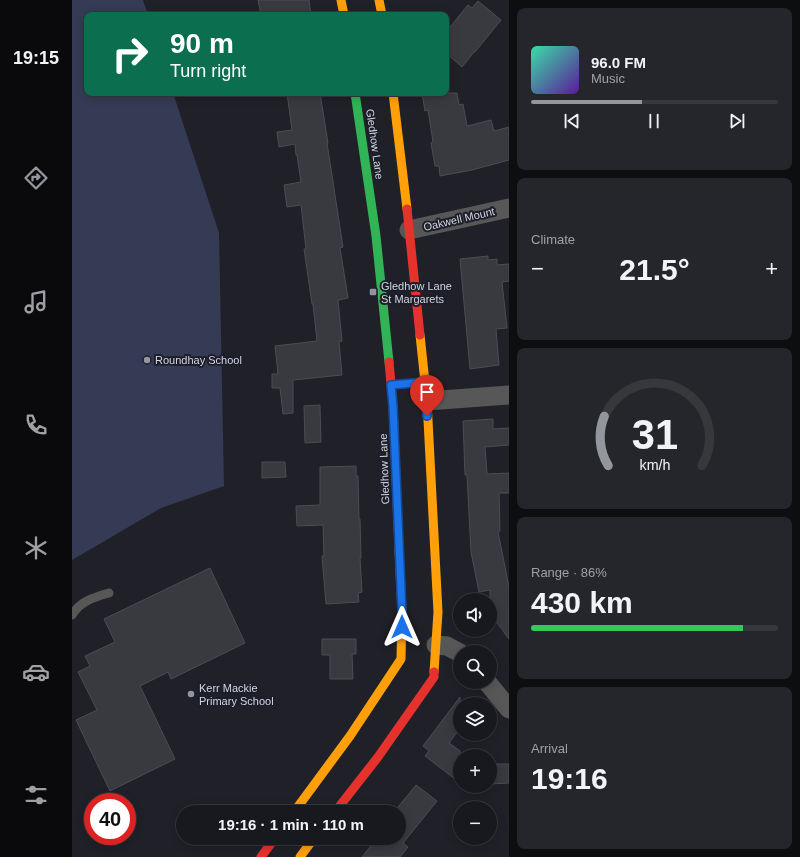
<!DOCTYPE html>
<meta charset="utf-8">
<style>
body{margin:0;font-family:Helvetica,sans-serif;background:#25262b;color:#f1f3f6;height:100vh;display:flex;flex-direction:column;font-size:15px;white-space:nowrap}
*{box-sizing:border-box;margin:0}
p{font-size:13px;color:#9fa0a4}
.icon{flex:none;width:22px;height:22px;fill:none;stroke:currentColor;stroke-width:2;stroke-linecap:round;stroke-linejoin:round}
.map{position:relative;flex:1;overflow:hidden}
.drawer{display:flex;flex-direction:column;gap:8px;padding:8px;background:#0d0e10;width:291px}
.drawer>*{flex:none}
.top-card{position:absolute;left:12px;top:12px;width:365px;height:84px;border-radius:8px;box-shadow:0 2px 10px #0003,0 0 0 1px #36383c;background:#0b6e4f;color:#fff;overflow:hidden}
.fabs{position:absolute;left:381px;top:593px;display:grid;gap:8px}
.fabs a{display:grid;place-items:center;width:44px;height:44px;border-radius:50%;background:#18191e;box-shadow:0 2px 10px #0003,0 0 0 1px #36383c;font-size:20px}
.speed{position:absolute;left:12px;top:793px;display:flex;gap:8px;font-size:20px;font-weight:700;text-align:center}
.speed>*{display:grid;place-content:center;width:52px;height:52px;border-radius:50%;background:#18191e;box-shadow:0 2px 10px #0003,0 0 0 1px #36383c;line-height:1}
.speed .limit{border:6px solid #d22;background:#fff;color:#111}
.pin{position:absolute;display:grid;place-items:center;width:34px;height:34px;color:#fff;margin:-41px -17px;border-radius:50% 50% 50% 0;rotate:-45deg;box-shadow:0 0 4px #0007}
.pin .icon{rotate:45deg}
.me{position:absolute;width:44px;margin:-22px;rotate:0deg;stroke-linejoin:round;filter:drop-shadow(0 0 3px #0008)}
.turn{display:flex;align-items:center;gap:14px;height:84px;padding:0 20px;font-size:18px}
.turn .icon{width:52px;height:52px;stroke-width:2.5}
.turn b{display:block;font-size:28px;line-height:34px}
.big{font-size:30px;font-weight:800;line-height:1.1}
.drawer .tile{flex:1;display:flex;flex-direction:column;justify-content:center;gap:6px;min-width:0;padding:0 14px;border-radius:8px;background:#25262b}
.drawer .dial{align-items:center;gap:0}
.dial svg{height:104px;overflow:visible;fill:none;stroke:#36383c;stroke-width:7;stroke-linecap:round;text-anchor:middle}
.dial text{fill:#f1f3f6;stroke:none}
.song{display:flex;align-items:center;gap:12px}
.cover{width:48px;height:48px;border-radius:6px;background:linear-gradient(135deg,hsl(160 70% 55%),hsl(270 70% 35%))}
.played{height:4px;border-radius:2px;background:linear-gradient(90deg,#94969e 45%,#36383c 45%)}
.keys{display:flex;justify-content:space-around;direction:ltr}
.heat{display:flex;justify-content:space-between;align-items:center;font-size:22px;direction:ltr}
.charge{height:6px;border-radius:3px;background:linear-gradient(90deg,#34c759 86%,#36383c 0)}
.trip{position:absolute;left:104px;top:805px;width:230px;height:40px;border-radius:20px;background:#18191e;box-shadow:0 2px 10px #0003,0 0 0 1px #36383c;font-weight:800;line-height:40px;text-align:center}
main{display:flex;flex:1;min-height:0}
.tab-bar{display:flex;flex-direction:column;width:72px;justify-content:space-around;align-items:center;background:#0a0a0c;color:#9fa0a4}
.tab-bar .icon{width:28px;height:28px}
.tab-bar .on{color:#94969e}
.tab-bar b{font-size:18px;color:#f1f3f6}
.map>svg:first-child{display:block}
.green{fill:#363b55}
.building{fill:#383a3f;stroke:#4c4d52}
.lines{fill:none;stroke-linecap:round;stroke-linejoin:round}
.lane{stroke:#585757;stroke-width:9}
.street{stroke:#585757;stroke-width:19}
.fast{stroke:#30b455;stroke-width:9}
.slow{stroke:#ff9f0a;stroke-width:9}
.jam{stroke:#e5322d;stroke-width:9}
.route-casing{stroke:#114b97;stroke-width:10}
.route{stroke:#1a73e8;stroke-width:7}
.poi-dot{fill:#94969e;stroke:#1c1e2b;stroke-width:1.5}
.labels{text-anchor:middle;stroke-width:4;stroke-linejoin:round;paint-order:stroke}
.street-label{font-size:11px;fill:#d3d5dd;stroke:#1c1e2b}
.poi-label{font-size:11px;fill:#d3d5dd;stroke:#1c1e2b;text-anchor:start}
</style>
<main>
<nav class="tab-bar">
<b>19:15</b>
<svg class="icon on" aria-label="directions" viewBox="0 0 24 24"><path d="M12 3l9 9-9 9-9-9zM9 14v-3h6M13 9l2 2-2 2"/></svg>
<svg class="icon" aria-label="music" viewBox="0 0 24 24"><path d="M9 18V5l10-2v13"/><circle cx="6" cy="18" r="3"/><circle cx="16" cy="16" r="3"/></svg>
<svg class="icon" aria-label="phone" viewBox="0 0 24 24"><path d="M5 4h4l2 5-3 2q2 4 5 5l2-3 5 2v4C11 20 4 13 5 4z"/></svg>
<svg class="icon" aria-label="climate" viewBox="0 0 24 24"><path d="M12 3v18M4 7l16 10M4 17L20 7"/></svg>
<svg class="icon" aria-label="car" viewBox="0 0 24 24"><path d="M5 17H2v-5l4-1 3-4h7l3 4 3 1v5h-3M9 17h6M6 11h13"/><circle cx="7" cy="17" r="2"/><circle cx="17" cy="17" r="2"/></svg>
<svg class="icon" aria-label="filters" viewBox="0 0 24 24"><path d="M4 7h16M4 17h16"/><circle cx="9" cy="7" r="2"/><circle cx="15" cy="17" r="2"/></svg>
</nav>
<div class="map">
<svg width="437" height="857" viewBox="0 0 437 857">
<rect width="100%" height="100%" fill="#202128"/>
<path class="green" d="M0,0h71l5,15h-61v78h86l46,140 5,253 -63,22 -89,52z"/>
<path class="building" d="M186,0h51l2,15h-50z
M406,1l23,19 -26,32h-1l-12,15 -16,-14v-21l22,-27 4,3z
M215,93h33l8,50h-1l16,104 -3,1 8,50 -10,2 4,41 -3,1 3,33 -49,5v33l-10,1 -3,-26h-8v-14h6l-3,-28 42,-5 -4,-37h-1l-8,-55h2l-5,-44 -14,2 -3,-22 17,-3 -4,-27h-1l-1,-11 -16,3 -2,-15 15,-2z
M350,93h35l2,12 4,-1 4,22 24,-6 3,11 15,-4v33l-37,10 -32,6 -1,-10h-4l-4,-23 2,-1 -5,-32 -3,1z
M416,256v4l9,-1v6l12,-1v17l-7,1 5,46 -11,1 3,36 -29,4 -10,-110z
M248,405l1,37 -16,1 -1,-37z
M421,419v10l16,-1v17l-24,2 2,27 22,-1v20h-10l1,38 -2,1 11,55v52l-19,-26v-23l-11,2 -8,-40 -4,-77h-2l-2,-54z
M190,462h23l1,15 -24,1z
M284,466v10h2l1,43h1l1,39h-1l2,34 -4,1 1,9 -33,2 -4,-48h2l-1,-31 -26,1 -1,-20 24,-1v-38z
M138,568l35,75 -74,36 -3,-7 -28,14 35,73 -65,32 -34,-71 21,-10 -19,-38 12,-6 -5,-10 30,-14 -11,-23z
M250,639h34v15h-4l1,25h-23v-24h-8z
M388,697v31l-11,15 11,8v32l-35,-27 4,-5 -6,-5z
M418,764h19v19l-19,1z
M344,785l21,16 -34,42 5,4 -8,10h-38l15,-19h22v-26h-5z"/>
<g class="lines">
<path class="lane" d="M0,615c8,-14 23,-18 37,-22"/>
<path class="street" d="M337,230l100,-22
M355,401l82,-6
M364,645l11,1 13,7
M415,682l22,27"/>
<path class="fast" d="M283,93l21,143 13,126"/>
<path class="slow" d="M269,0l3,15
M307,0l3,15
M321,93l14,116
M348,335l7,66 11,211 -4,60
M222,812l56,-76 51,-77 1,-47 -3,-63
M228,857l14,-19"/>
<path class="jam" d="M335,209l13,126
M317,362l4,44 6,143
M263,812l43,-55 56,-80v-5
M189,857l14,-19"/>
</g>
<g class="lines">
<defs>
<path id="route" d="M330,627v-15l-9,-206 -2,-21 34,-3 2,34"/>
</defs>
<use href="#route" class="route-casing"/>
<use href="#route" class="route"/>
</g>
<g class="poi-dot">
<rect x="297" y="288" width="8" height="8" rx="2"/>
<circle cx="75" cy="360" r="4"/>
<circle cx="119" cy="694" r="4"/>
</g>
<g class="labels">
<g class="street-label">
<text transform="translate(303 144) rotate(82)" y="4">Gledhow Lane</text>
<text transform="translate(387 219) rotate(-13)" y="4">Oakwell Mount</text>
<text transform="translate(312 469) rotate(-92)" y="4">Gledhow Lane</text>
</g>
<g class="poi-label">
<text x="309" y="290">Gledhow Lane<tspan x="309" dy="13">St Margarets</tspan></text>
<text x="83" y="364">Roundhay School</text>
<text x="127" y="692">Kerr Mackie<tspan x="127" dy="13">Primary School</tspan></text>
</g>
</g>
</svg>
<div class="fabs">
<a><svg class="icon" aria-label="sound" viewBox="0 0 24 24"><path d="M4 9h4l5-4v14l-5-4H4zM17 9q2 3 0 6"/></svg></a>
<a><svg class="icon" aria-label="search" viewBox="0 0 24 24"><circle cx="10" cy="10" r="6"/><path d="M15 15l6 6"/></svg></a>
<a><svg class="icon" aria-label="layers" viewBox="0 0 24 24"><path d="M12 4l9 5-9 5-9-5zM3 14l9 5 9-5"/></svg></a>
<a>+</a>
<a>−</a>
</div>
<div class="speed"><div class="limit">40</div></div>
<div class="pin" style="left:355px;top:416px;background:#d93025"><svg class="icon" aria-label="arrive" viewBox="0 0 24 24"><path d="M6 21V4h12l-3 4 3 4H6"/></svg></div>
<svg class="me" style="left:330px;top:627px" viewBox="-20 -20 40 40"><path d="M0-17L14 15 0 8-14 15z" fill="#1a73e8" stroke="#fff" stroke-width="4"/></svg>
<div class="trip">19:16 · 1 min · 110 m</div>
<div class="top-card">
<div class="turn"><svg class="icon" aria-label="right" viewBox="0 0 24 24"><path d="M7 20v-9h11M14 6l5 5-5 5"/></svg><div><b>90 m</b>Turn right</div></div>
</div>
</div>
<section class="drawer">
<div class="tile">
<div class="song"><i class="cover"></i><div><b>96.0 FM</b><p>Music</p></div></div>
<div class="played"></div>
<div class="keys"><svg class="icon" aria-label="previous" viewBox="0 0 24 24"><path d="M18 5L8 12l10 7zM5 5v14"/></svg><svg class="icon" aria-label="pause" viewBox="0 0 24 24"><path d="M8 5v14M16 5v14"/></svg><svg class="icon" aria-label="next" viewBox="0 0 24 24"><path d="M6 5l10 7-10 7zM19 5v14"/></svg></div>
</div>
<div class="tile"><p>Climate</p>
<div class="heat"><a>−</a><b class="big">21.5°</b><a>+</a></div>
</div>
<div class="tile dial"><svg viewBox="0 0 100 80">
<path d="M14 69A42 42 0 1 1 86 69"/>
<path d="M14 69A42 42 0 0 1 11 31" stroke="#94969e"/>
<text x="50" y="56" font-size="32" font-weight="700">31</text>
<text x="50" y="72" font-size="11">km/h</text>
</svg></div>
<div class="tile"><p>Range · 86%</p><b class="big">430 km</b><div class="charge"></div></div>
<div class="tile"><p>Arrival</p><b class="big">19:16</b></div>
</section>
</main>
